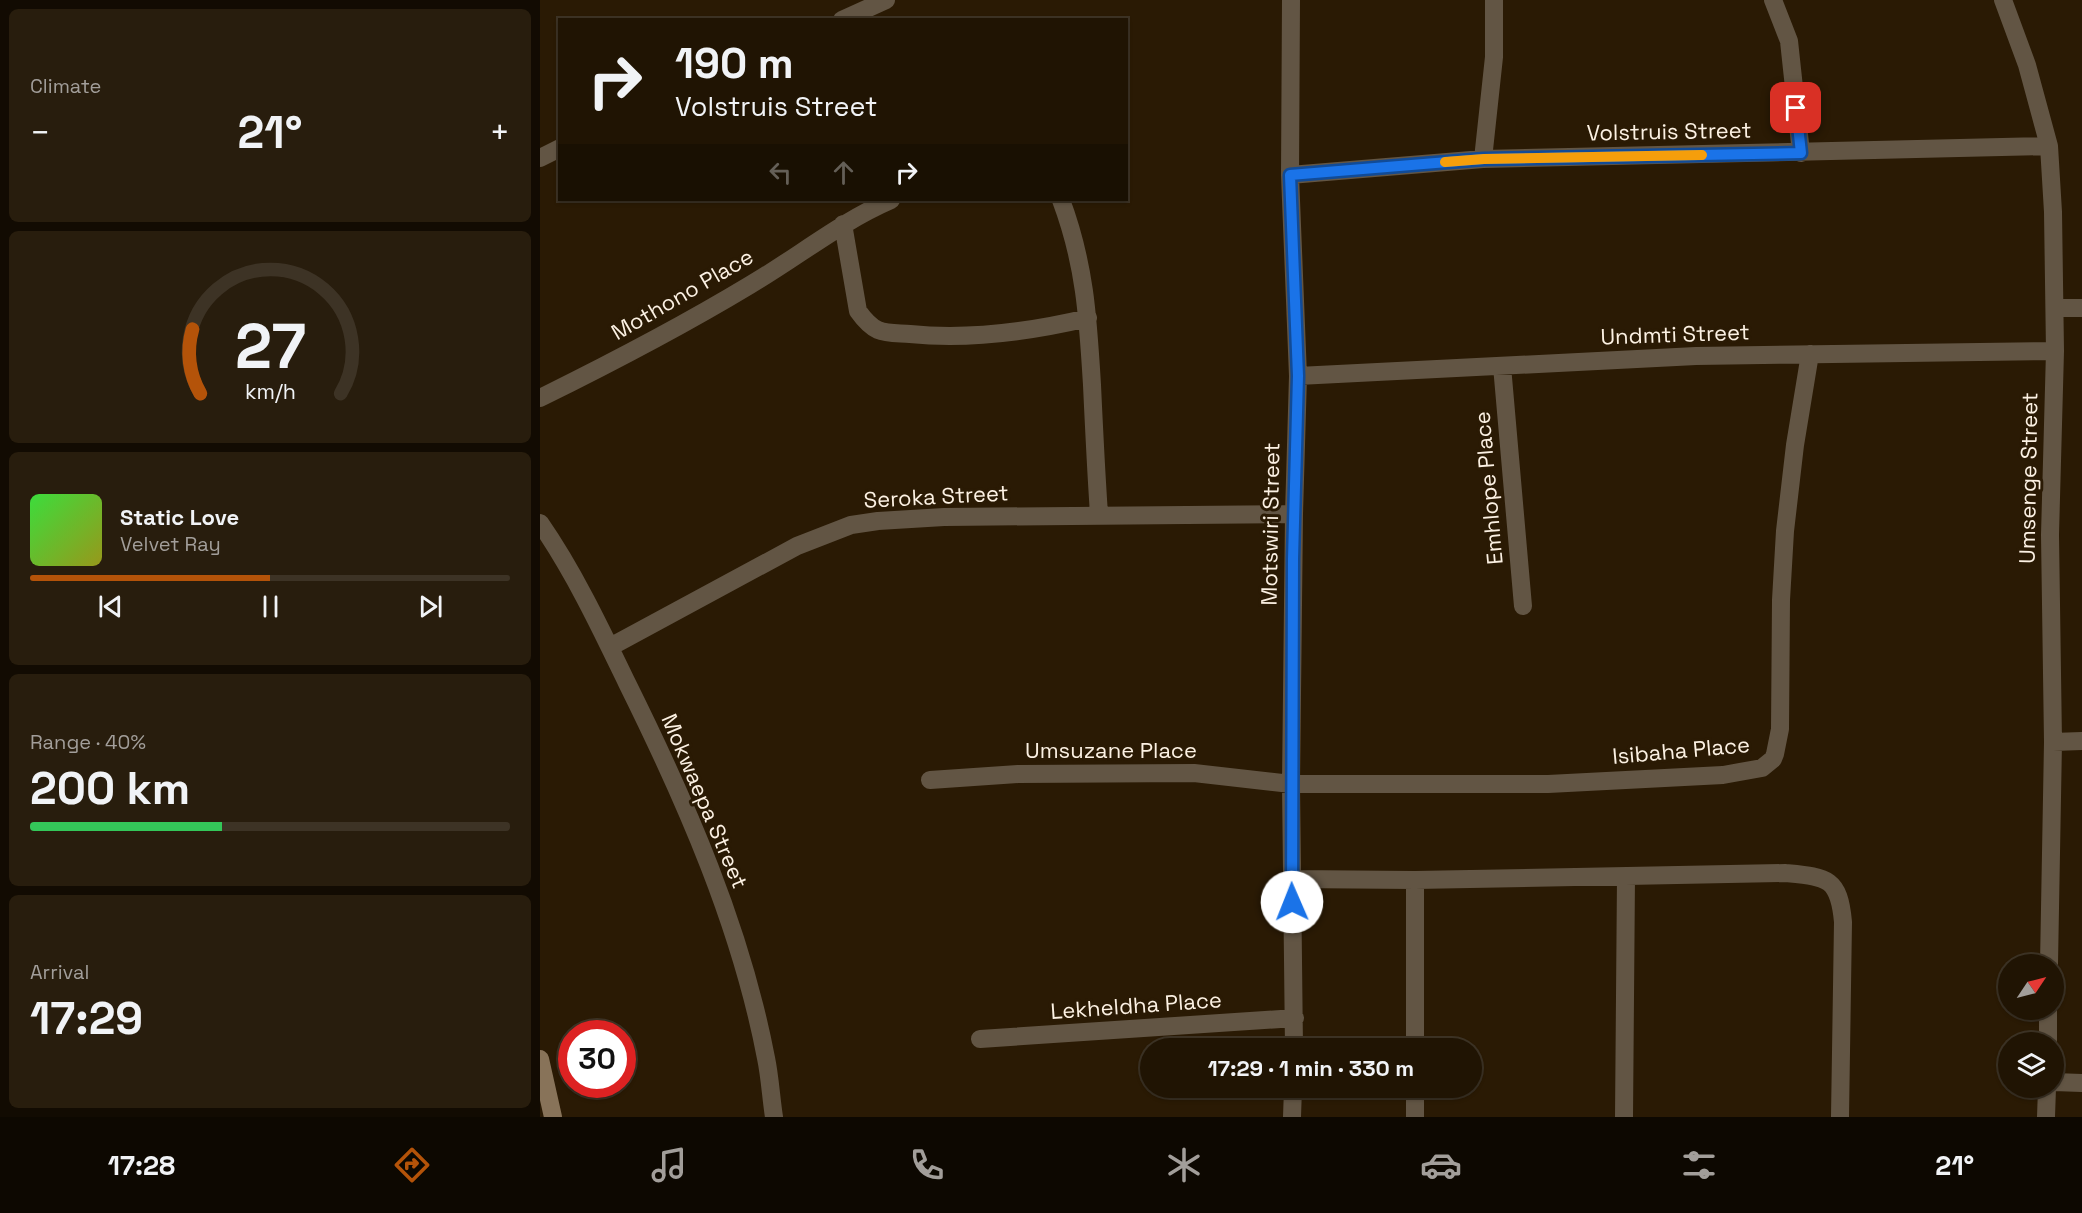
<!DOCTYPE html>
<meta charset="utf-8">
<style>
body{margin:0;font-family:"Space Grotesk",sans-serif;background:#281d0d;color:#f1f3f6;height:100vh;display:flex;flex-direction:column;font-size:22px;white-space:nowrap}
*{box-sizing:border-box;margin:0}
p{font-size:20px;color:#a29e9a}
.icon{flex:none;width:33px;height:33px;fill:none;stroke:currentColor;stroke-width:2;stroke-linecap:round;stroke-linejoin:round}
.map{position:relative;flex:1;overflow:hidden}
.side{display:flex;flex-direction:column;gap:9px;padding:9px;background:#120b02;width:540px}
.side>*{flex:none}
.top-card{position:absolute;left:18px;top:18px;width:570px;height:183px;border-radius:0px;box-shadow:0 2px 4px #0004,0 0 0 2px #3d3325;background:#201403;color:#f1f3f6;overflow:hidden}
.needle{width:39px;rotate:55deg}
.buttons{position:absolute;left:1458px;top:954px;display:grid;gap:12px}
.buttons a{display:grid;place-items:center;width:66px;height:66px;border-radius:50%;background:#201403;box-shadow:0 2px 4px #0004,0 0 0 2px #3d3325;font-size:30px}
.speed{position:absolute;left:18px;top:1020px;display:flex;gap:12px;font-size:30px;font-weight:700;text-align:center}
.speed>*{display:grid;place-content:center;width:78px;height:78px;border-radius:50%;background:#201403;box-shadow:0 2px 4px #0004,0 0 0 2px #3d3325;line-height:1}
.speed .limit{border:9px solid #d22;background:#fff;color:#111}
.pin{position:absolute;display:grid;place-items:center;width:51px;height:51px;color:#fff;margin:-26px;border-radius:12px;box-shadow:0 3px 9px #0006}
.me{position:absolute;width:66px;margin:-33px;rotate:359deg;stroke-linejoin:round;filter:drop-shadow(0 0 4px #0008)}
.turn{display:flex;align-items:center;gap:21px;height:126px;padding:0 18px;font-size:27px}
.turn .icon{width:78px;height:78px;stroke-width:2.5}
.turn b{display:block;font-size:42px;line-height:51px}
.lanes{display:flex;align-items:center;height:57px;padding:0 18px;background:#0003;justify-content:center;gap:30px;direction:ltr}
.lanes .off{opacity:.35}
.big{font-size:45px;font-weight:600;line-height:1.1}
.side .card{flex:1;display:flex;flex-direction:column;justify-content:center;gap:9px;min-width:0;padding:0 21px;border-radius:9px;background:#281d0d}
.side .dial{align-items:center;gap:0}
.dial svg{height:156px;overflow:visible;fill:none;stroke:#3d3325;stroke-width:7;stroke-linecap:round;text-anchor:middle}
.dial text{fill:#f1f3f6;stroke:none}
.song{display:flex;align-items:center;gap:18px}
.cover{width:72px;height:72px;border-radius:9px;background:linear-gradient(135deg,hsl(120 70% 55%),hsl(60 70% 35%))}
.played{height:6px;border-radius:3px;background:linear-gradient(90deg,#b45309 50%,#3d3325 50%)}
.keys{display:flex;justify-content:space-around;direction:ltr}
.heat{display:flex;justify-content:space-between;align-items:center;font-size:33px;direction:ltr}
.charge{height:9px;border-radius:4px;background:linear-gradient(90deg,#34c759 40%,#3d3325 0)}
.trip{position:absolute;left:600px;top:1038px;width:342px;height:60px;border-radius:30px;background:#201403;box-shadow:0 2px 4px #0004,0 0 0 2px #3d3325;font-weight:600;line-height:60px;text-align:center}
.dock{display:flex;height:96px;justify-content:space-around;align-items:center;background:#0d0801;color:#a29e9a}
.dock .icon{width:42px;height:42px}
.dock .on{color:#b45309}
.dock b{font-size:27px;color:#f1f3f6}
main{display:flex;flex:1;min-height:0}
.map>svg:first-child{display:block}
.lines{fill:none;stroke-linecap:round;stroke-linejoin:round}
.street{stroke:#625544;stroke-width:18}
.secondary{stroke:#887359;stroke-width:18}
.route-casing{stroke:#114b97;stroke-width:15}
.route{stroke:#1a73e8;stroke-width:10}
.slow{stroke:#f59e0b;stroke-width:10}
.labels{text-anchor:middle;stroke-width:6;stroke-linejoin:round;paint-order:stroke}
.street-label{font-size:22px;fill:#fcf1e3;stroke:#2a1a04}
</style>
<main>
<section class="side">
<div class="card"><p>Climate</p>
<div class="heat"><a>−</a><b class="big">21°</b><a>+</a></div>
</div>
<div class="card dial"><svg viewBox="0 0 100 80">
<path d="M14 69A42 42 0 1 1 86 69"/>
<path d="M14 69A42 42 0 0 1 10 36" stroke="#b45309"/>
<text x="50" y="56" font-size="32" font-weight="700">27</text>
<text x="50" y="72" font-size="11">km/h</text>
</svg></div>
<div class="card">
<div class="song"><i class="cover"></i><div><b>Static Love</b><p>Velvet Ray</p></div></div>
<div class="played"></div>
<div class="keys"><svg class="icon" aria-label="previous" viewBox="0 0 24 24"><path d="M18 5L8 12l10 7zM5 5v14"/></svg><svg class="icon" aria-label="pause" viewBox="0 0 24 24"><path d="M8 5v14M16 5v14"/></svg><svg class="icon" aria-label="next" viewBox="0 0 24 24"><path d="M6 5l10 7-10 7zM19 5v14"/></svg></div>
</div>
<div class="card"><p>Range · 40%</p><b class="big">200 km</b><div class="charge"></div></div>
<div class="card"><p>Arrival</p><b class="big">17:29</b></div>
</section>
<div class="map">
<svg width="1542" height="1117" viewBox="0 0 1542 1117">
<rect width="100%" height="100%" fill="#2a1a04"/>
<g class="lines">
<path class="street" d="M751,0l-1,175 8,201 -4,138 -3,270 3,264
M1233,0l16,41 12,112
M1463,0l24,65 22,81 4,66 2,139 -5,184 3,207 -4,222
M302,20l44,-20
M0,158l20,-10
M943,159l11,-102v-57
M750,175l193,-16 566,-13
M521,200c24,64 27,118 31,185 2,43 4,86 7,129
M303,224l15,87c5,7 11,15 20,19 9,4 22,3 32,4 60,6 119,-2 178,-16
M1515,308h27
M962,366l21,240
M758,376l398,-20 359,-5
M0,398c71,-35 142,-72 210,-113 48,-28 90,-63 141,-85
M0,523c34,49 61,106 87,160 59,119 114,244 139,375 4,19 5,40 8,59
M70,647l187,-101 54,-21 27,-4 66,-4 350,-3
M1513,742l29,-1
M390,780l88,-6 176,-1 97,11h257l175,-9 39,-7 11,-9 2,-5 5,-25 1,-129 4,-69 10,-86 15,-91
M751,879l124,1 370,-7c42,4 54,4 58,49l-3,195
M440,1039l315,-21
M1508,1042v-32
M875,1048v-168
M1514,1082l28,1
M752,1117l1,-29
M875,1117v-29
M1084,1117l2,-240
M1506,1117l1,-29"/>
<path class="secondary" d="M0,1059l13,58"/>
</g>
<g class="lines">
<defs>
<path id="route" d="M752,902l1,-343 5,-183 -8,-201 194,-16 317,-6 -5,-45"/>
</defs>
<use href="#route" class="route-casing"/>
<use href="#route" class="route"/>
<path class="slow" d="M905,162l39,-3 218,-4"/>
</g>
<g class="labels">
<g class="street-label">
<text transform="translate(1129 131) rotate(-1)" y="8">Volstruis Street</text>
<text transform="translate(142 294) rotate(-30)" y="8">Mothono Place</text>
<text transform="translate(1135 334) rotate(-2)" y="8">Undmti Street</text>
<text transform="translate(1488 478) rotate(-89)" y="8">Umsenge Street</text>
<text transform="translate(948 488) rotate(-95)" y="8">Emhlope Place</text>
<text transform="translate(396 496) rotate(-3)" y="8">Seroka Street</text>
<text transform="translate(730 524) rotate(-89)" y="8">Motswiri Street</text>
<text x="571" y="758">Umsuzane Place</text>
<text transform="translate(1141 750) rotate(-5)" y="8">Isibaha Place</text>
<text transform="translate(165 801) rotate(67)" y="8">Mokwaepa Street</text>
<text transform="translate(596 1005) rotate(-4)" y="8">Lekheldha Place</text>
</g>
</g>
</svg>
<div class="buttons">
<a><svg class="needle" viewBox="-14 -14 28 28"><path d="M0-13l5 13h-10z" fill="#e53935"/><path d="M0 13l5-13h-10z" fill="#a29e9a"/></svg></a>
<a><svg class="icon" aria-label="layers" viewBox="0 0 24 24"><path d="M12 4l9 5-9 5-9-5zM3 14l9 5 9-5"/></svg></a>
</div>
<div class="speed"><div class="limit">30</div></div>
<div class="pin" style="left:1256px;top:108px;background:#d93025"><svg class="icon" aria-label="arrive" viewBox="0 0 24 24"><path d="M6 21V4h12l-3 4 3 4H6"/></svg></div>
<svg class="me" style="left:752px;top:902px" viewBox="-20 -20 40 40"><circle r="19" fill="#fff"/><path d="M0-13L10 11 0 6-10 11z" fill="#1a73e8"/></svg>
<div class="trip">17:29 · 1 min · 330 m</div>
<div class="top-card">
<div class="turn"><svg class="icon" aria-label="right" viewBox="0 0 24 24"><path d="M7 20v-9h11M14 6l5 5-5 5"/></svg><div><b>190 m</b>Volstruis Street</div></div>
<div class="lanes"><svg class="icon off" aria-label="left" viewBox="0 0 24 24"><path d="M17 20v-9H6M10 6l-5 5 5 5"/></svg><svg class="icon off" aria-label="ahead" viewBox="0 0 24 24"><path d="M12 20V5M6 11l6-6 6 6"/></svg><svg class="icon" aria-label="right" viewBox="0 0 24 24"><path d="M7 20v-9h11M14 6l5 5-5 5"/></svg></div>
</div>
</div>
</main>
<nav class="dock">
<b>17:28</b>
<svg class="icon on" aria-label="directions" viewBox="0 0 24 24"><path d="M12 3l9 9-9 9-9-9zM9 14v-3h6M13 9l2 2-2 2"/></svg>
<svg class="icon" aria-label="music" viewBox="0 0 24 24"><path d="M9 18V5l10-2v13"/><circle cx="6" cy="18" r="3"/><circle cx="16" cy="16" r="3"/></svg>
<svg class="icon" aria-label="phone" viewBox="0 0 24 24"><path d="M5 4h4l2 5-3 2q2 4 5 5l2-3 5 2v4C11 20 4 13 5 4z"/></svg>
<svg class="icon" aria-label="climate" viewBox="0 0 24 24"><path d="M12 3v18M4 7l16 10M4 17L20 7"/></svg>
<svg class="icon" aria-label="car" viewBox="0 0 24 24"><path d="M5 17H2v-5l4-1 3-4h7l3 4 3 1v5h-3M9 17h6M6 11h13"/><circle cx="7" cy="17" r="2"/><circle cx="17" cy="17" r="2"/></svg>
<svg class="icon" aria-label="filters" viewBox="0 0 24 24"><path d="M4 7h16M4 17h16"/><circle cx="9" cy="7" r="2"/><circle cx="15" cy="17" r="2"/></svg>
<b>21°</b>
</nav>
